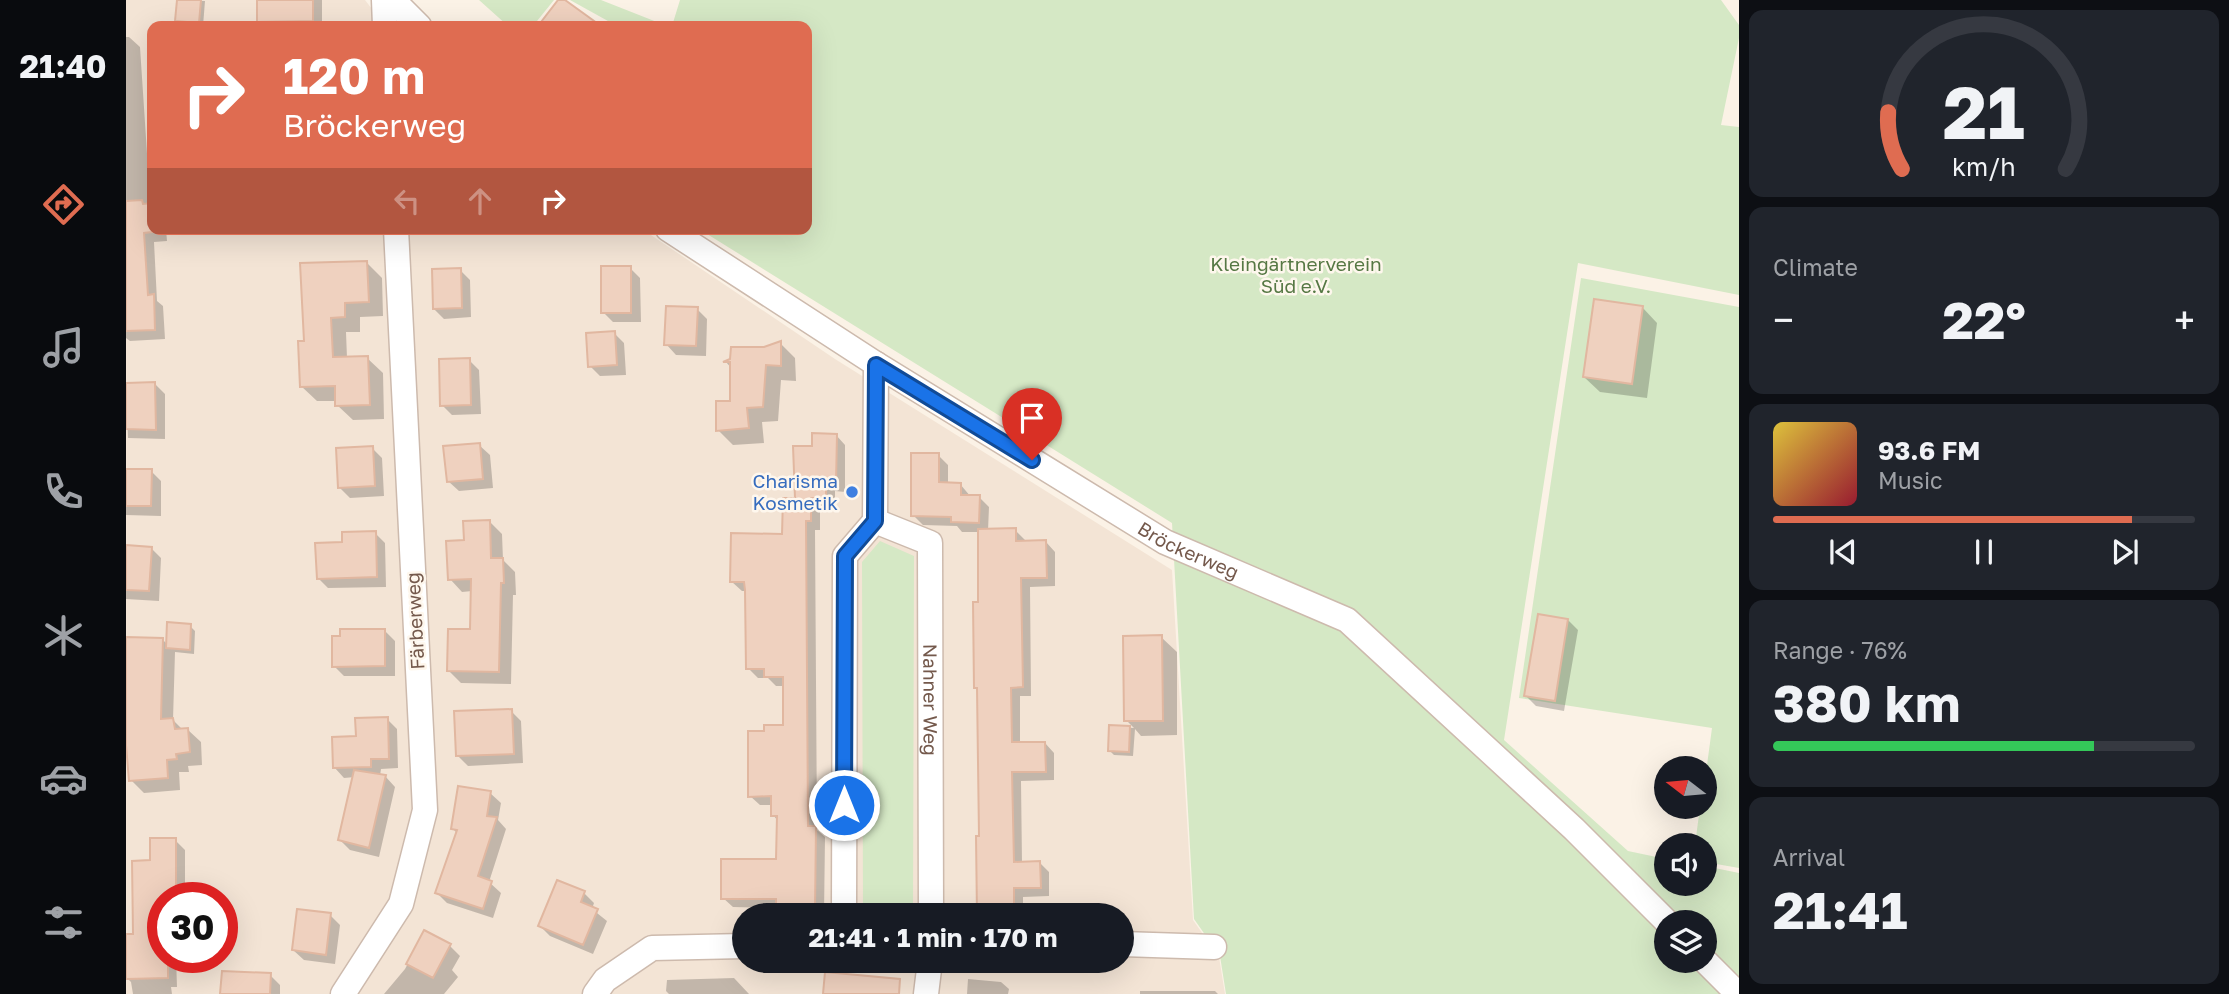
<!DOCTYPE html>
<meta charset="utf-8">
<style>
body{margin:0;font-family:"Golos Text",sans-serif;background:#20242c;color:#f1f3f6;height:100vh;display:flex;flex-direction:column;font-size:26px;white-space:nowrap}
*{box-sizing:border-box;margin:0}
p{font-size:23px;color:#9ea1a6}
.icon{flex:none;width:38px;height:38px;fill:none;stroke:currentColor;stroke-width:2;stroke-linecap:round;stroke-linejoin:round}
.map{position:relative;flex:1;overflow:hidden}
.panel{display:flex;flex-direction:column;gap:10px;padding:10px;background:#0d0f14;width:490px}
.panel>*{flex:none}
.hud{position:absolute;left:21px;top:21px;width:665px;height:214px;border-radius:14px;box-shadow:0 7px 28px #0002;background:#df6c51;color:#fff;overflow:hidden}
.needle{width:46px;rotate:286deg}
.controls{position:absolute;left:1528px;top:756px;display:grid;gap:14px}
.controls a{display:grid;place-items:center;width:63px;height:63px;border-radius:50%;background:#171b24;box-shadow:0 7px 28px #0002;font-size:35px}
.speed{position:absolute;left:21px;top:882px;display:flex;gap:14px;font-size:35px;font-weight:700;text-align:center}
.speed>*{display:grid;place-content:center;width:91px;height:91px;border-radius:50%;background:#171b24;box-shadow:0 7px 28px #0002;line-height:1}
.speed .limit{border:10px solid #d22;background:#fff;color:#111}
.pin{position:absolute;display:grid;place-items:center;width:60px;height:60px;color:#fff;margin:-72px -30px;border-radius:50% 50% 50% 0;rotate:-45deg;box-shadow:0 0 7px #0007}
.pin .icon{rotate:45deg}
.me{position:absolute;width:77px;margin:-38px;rotate:0deg;stroke-linejoin:round;filter:drop-shadow(0 0 5px #0008)}
.turn{display:flex;align-items:center;gap:24px;height:147px;padding:0 21px;font-size:32px}
.turn .icon{width:91px;height:91px;stroke-width:2.5}
.turn b{display:block;font-size:49px;line-height:60px}
.lanes{display:flex;align-items:center;height:66px;padding:0 21px;background:#0003;justify-content:center;gap:35px;direction:ltr}
.lanes .off{opacity:.35}
.big{font-size:52px;font-weight:700;line-height:1.1}
.panel .widget{flex:1;display:flex;flex-direction:column;justify-content:center;gap:10px;min-width:0;padding:0 24px;border-radius:14px;background:#20242c}
.panel .dial{align-items:center;gap:0}
.dial svg{height:182px;overflow:visible;fill:none;stroke:#363941;stroke-width:7;stroke-linecap:round;text-anchor:middle}
.dial text{fill:#f1f3f6;stroke:none}
.song{display:flex;align-items:center;gap:21px}
.cover{width:84px;height:84px;border-radius:10px;background:linear-gradient(135deg,hsl(50 70% 55%),hsl(350 70% 35%))}
.played{height:7px;border-radius:4px;background:linear-gradient(90deg,#df6c51 85%,#363941 85%)}
.keys{display:flex;justify-content:space-around;direction:ltr}
.heat{display:flex;justify-content:space-between;align-items:center;font-size:38px;direction:ltr}
.charge{height:10px;border-radius:5px;background:linear-gradient(90deg,#34c759 76%,#363941 0)}
.trip{position:absolute;left:606px;top:903px;width:402px;height:70px;border-radius:35px;background:#171b24;box-shadow:0 7px 28px #0002;font-weight:700;line-height:70px;text-align:center}
main{display:flex;flex:1;min-height:0}
.tab-bar{display:flex;flex-direction:column;width:126px;justify-content:space-around;align-items:center;background:#090b0e;color:#9ea1a6}
.tab-bar .icon{width:49px;height:49px}
.tab-bar .active{color:#df6c51}
.tab-bar b{font-size:32px;color:#f1f3f6}
.map>svg:first-child{display:block}
.residential{fill:#f3e4d5;fill-rule:evenodd}
.green{fill:#d5e8c5;fill-rule:evenodd}
.shadow{fill:#0003}
.building{fill:#efd1bf;stroke:#e1b7a0;stroke-width:2}
.lines{fill:none;stroke-linecap:round;stroke-linejoin:round}
.minor-casing{stroke:#cdbaad;stroke-width:27}
.minor{stroke:#fff;stroke-width:24}
.route-casing{stroke:#114b97;stroke-width:18}
.route{stroke:#1a73e8;stroke-width:12}
.shop-dot{fill:#3f7fe0;stroke:#fef7ed;stroke-width:2.5}
.labels{text-anchor:middle;stroke-width:5;stroke-linejoin:round;paint-order:stroke}
.park-label{font-size:19px;fill:#567844;stroke:#fef7ed}
.shop-label{font-size:19px;fill:#366cbe;stroke:#fef7ed;text-anchor:end}
.street-label{font-size:19px;fill:#74594c;stroke:#fef7ed}
</style>
<main>
<nav class="tab-bar">
<b>21:40</b>
<svg class="icon active" aria-label="directions" viewBox="0 0 24 24"><path d="M12 3l9 9-9 9-9-9zM9 14v-3h6M13 9l2 2-2 2"/></svg>
<svg class="icon" aria-label="music" viewBox="0 0 24 24"><path d="M9 18V5l10-2v13"/><circle cx="6" cy="18" r="3"/><circle cx="16" cy="16" r="3"/></svg>
<svg class="icon" aria-label="phone" viewBox="0 0 24 24"><path d="M5 4h4l2 5-3 2q2 4 5 5l2-3 5 2v4C11 20 4 13 5 4z"/></svg>
<svg class="icon" aria-label="climate" viewBox="0 0 24 24"><path d="M12 3v18M4 7l16 10M4 17L20 7"/></svg>
<svg class="icon" aria-label="car" viewBox="0 0 24 24"><path d="M5 17H2v-5l4-1 3-4h7l3 4 3 1v5h-3M9 17h6M6 11h13"/><circle cx="7" cy="17" r="2"/><circle cx="17" cy="17" r="2"/></svg>
<svg class="icon" aria-label="filters" viewBox="0 0 24 24"><path d="M4 7h16M4 17h16"/><circle cx="9" cy="7" r="2"/><circle cx="15" cy="17" r="2"/></svg>
</nav>
<div class="map">
<svg width="1613" height="994" viewBox="0 0 1613 994">
<rect width="100%" height="100%" fill="#fbf2e6"/>
<path class="residential" d="M0,0h239l20,26h-233v203h490l193,130 337,211 21,350 26,37 6,37h-1099zM37,898h59v59h-59zM618,915h378v46h-378z"/>
<path class="green" d="M353,0h75l-21,26h-25z
M444,0h31l66,26h-50z
M554,0h1041l18,25v13l-18,87 18,2v168l-161,-32 -74,477 124,111 38,8v25h38l1,-18 34,7v121h-513l-6,-38 -26,-37 -22,-396 -473,-294h108v-203h-135zM1540,922h38v39h-38z
M1455,278l158,29v561l-34,-6 -1,-17h-9l5,-38h4l1,-27 7,-52 -193,-30z
M754,541l34,15 -1,359h-50l-1,-353z"/>
<path class="shadow" d="M52,0l27,1 -2,25 -22,-1 -5,-5z
M132,0h64v26h-58l-5,-5z
M0,37h3l11,10 12,182h14l1,12 -13,1 3,59 6,5 2,33 -35,2 -4,-3z
M181,229h72l1,2 -69,2z
M240,262l16,16 1,38 -23,1v15h-14l1,26h20l16,15 1,46 -31,1 -16,-15v-4h-20l-16,-15 4,-43z
M504,268l10,10 1,44h-28l-10,-10z
M334,270l10,10 1,37 -27,2 -10,-10z
M1516,307l15,16 -10,75 -47,-6 -16,-15z
M571,309l10,10 -1,37 -30,-1 -10,-11z
M488,333l10,10 2,32 -26,1 -10,-10z
M654,343l15,15 1,23 -15,-1 -3,41 -16,1 2,21 -31,2 -15,-15 14,-27v-34l-6,-7z
M343,360l10,10 2,44 -29,1 -10,-10z
M29,384l10,10v45l-37,-1 -2,-53z
M710,435l9,10v47l-10,-1v16h-15v23h-5l2,300 8,7 -1,78h-40l-6,-7 -45,-1 -10,-9 55,-37v-40l-5,-6v-10h-13l-10,-9 16,-64 18,-6 1,-40h-9l-8,-8h-10l-10,-10 -1,-77h-5l-10,-9 52,-46 30,-88z
M353,445l11,10 3,33 -34,3 -11,-10z
M246,448l10,10 2,38 -34,2 -10,-10z
M812,455l10,10v19h12l11,13h8l10,10 -1,24 27,-1 10,10v3l21,-1 9,10v34l-25,1 1,109h-11v48l25,-1 9,10v27l-33,1 1,82h18l9,9v24l-26,1v18h-44l-1,-78h3l-2,-146 -3,-4 4,-83 -1,-72h-17l-5,-6 -34,-1 -10,-10z
M0,471h25l10,10v35l-35,-1z
M363,521l13,13 1,26 12,12 1,23h-3l-2,89 -50,-1 -13,-13 24,-39v-40l-10,1 -12,-13 15,-37z
M249,533l10,10 1,44 -58,1 -10,-10 26,-34z
M0,547l25,1 10,10 -2,43 -33,-2z
M1442,620l10,10 -14,81 -28,-5 -10,-10z
M64,626l5,5 -1,23 -19,-2 -2,68 10,10h5l13,12 1,23 -14,1 1,6h-10l1,18 -36,3 -13,-13 -5,-56v-86l36,1 6,6z
M258,630l11,11v35h-51l-10,-10z
M1035,637l16,15v83l-36,1 -6,-7 -2,27 -19,-1 -5,-5 1,-23 24,1 -8,-8z
M385,711l10,10 2,42 -55,3 -11,-11z
M261,719l10,10 1,39 -17,1 -1,7h5l10,11 -16,70 -29,-7 -10,-10 15,-63 -11,1 -10,-11 24,-29z
M364,793l11,10 -3,17 8,9 -17,53 12,11 -8,25 -46,-15 -10,-10 20,-60 -4,-4z
M49,840l10,10v48h-22v59h13l1,30h-6l1,7h-39l-2,-12 -3,-3 7,-43 17,-74z
M458,893l10,10 -2,6 15,12 -14,33 -43,-18 -10,-10z
M204,915l10,10 -5,39 -31,-4 -11,-10z
M299,932l25,14 10,10 -8,14 6,7 -14,17h-60l21,-25z
M144,975l10,10v9h-58z
M608,978l15,16h-80l-3,-3 1,-11z
M842,979l33,3 8,7 -1,5h-41z
M1014,991h75l3,3h-78z"/>
<path class="building" d="M51,0h24l-2,23 -24,-2z
M131,0h56v21l-56,1z
M432,0h7l36,26h-63z
M16,200l1,4 9,-1v29l-8,1 4,62 6,-1 1,36 -29,1v-130z
M241,261l2,41 -24,1v14l-14,1 2,39 35,-1 2,49 -35,1v-20l-35,1 -2,-46h6l-4,-78z
M475,266h30v47h-30z
M335,268l1,40 -29,1 -1,-40z
M1468,299l49,7 -11,78 -49,-7z
M540,306l32,1 -2,39 -32,-1z
M489,331l2,34 -29,2 -2,-34z
M655,341v25l-15,-1 -3,42 -16,1 2,20 -33,3v-30h14v-39h-7l7,-3 1,-12h33z
M344,358l1,47 -31,1 -1,-47z
M29,382l1,48 -30,-1v-46z
M686,433l25,1 -1,49 -10,-1v16h-15v23h-5l2,305h8l-1,84h-39v-11h-55v-40h55l1,-43h-6v-20l-23,1v-66h16v-6h19v-48h-19v-8h-18l-1,-79 -1,-8h-14l1,-49 51,1 1,-36h12l-2,-52h19z
M354,443l3,36 -36,3 -4,-36z
M247,446l2,40 -37,2 -2,-40z
M785,453h28v29l22,1v12h19l-1,28 -28,-1v-5l-40,-1z
M0,469h26l-1,37h-25z
M364,520l1,38h12l1,25h-3l-2,89 -52,-1 1,-42h22l1,-50 -23,1 -2,-39 18,-1 -1,-19z
M890,528v13l30,-1 1,38h-26l2,109 -12,1 1,54h33l1,30h-34l2,90 26,-1 1,27h-27v27h-37l-1,-79h3l-2,-148h-3l-1,-86h5v-73z
M250,531l1,46 -60,2 -2,-36 27,-1v-10z
M0,545l26,2 -3,44 -23,-1z
M1412,614l30,5 -13,82 -31,-5z
M41,622l24,2 -1,26 -24,-2z
M214,629h45v37l-53,1v-31h8z
M1036,635l1,86h-39l-1,-85z
M0,637l37,1 -2,81 12,-1 2,11 13,-1 2,24 -14,2 1,5 -10,1 1,18 -39,3 -3,-36z
M386,709l2,45 -58,2 -2,-45z
M262,717l1,42h-18v8l-38,1 -1,-31 24,-1 -1,-18z
M983,725l21,1 -1,26 -21,-1z
M228,770l32,5 -17,73 -31,-8z
M332,786l33,5 -4,25 10,1 -19,59 14,5 -9,28 -48,-16 22,-63 -6,-1z
M24,838h26v60h-13v59h5v21l-42,1v-45h7l-1,-73 18,-1z
M431,880l28,11 -4,11 17,7 -15,36 -45,-19z
M171,909l34,4 -5,42 -34,-5z
M298,930l27,14 -18,34 -27,-14z
M96,971l49,2 -1,21h-50z
M699,972l75,7 -1,15h-76z"/>
<g class="lines">
<defs>
<g id="minor">
<path d="M258,0l1,26"/>
<path d="M267,0l26,26"/>
<path id="s1" d="M542,229l208,135 289,178 182,78 227,209 93,93"/>
<path d="M749,521l1,-157"/>
<path id="s2" d="M718,915l1,-359 30,-35 55,22 1,372"/>
<path d="M996,944l92,3"/>
<path d="M1578,960l34,34"/>
<path d="M217,994l58,-90 24,-94 -29,-581"/>
<path d="M469,994l10,-14 47,-32 92,-2"/>
<path d="M800,994l4,-33"/>
</g>
</defs>
<use href="#minor" class="minor-casing"/>
<use href="#minor" class="minor"/>
</g>
<g class="lines">
<defs>
<path id="route" d="M718,805l1,-249 30,-35 1,-156 156,95"/>
</defs>
<use href="#route" class="route-casing"/>
<use href="#route" class="route"/>
</g>
<circle class="shop-dot" cx="726" cy="492" r="7"/>
<g class="labels">
<g class="park-label">
<text x="1170" y="271">Kleingärtnerverein<tspan x="1170" dy="22">Süd e.V.</tspan></text>
</g>
<g class="shop-label">
<text x="712" y="488">Charisma<tspan x="712" dy="22">Kosmetik</tspan></text>
</g>
<g class="street-label">
<text dy="7" stroke="none"><textPath href="#s1" startOffset="612">Bröckerweg</textPath></text>
<text transform="translate(289 621) rotate(-93)" y="7">Färberweg</text>
<text dy="7" stroke="none"><textPath href="#s2" startOffset="621">Nahner Weg</textPath></text>
</g>
</g>
</svg>
<div class="controls">
<a><svg class="needle" viewBox="-14 -14 28 28"><path d="M0-13l5 13h-10z" fill="#e53935"/><path d="M0 13l5-13h-10z" fill="#9ea1a6"/></svg></a>
<a><svg class="icon" aria-label="sound" viewBox="0 0 24 24"><path d="M4 9h4l5-4v14l-5-4H4zM17 9q2 3 0 6"/></svg></a>
<a><svg class="icon" aria-label="layers" viewBox="0 0 24 24"><path d="M12 4l9 5-9 5-9-5zM3 14l9 5 9-5"/></svg></a>
</div>
<div class="speed"><div class="limit">30</div></div>
<div class="pin" style="left:906px;top:460px;background:#d93025"><svg class="icon" aria-label="arrive" viewBox="0 0 24 24"><path d="M6 21V4h12l-3 4 3 4H6"/></svg></div>
<svg class="me" style="left:718px;top:805px" viewBox="-20 -20 40 40"><circle r="17" fill="#1a73e8" stroke="#fff" stroke-width="3"/><path d="M0-11L8 9 0 5-8 9z" fill="#fff"/></svg>
<div class="trip">21:41 · 1 min · 170 m</div>
<div class="hud">
<div class="turn"><svg class="icon" aria-label="right" viewBox="0 0 24 24"><path d="M7 20v-9h11M14 6l5 5-5 5"/></svg><div><b>120 m</b>Bröckerweg</div></div>
<div class="lanes"><svg class="icon off" aria-label="left" viewBox="0 0 24 24"><path d="M17 20v-9H6M10 6l-5 5 5 5"/></svg><svg class="icon off" aria-label="ahead" viewBox="0 0 24 24"><path d="M12 20V5M6 11l6-6 6 6"/></svg><svg class="icon" aria-label="right" viewBox="0 0 24 24"><path d="M7 20v-9h11M14 6l5 5-5 5"/></svg></div>
</div>
</div>
<section class="panel">
<div class="widget dial"><svg viewBox="0 0 100 80">
<path d="M14 69A42 42 0 1 1 86 69"/>
<path d="M14 69A42 42 0 0 1 8 44" stroke="#df6c51"/>
<text x="50" y="56" font-size="32" font-weight="700">21</text>
<text x="50" y="72" font-size="11">km/h</text>
</svg></div>
<div class="widget"><p>Climate</p>
<div class="heat"><a>−</a><b class="big">22°</b><a>+</a></div>
</div>
<div class="widget">
<div class="song"><i class="cover"></i><div><b>93.6 FM</b><p>Music</p></div></div>
<div class="played"></div>
<div class="keys"><svg class="icon" aria-label="previous" viewBox="0 0 24 24"><path d="M18 5L8 12l10 7zM5 5v14"/></svg><svg class="icon" aria-label="pause" viewBox="0 0 24 24"><path d="M8 5v14M16 5v14"/></svg><svg class="icon" aria-label="next" viewBox="0 0 24 24"><path d="M6 5l10 7-10 7zM19 5v14"/></svg></div>
</div>
<div class="widget"><p>Range · 76%</p><b class="big">380 km</b><div class="charge"></div></div>
<div class="widget"><p>Arrival</p><b class="big">21:41</b></div>
</section>
</main>
